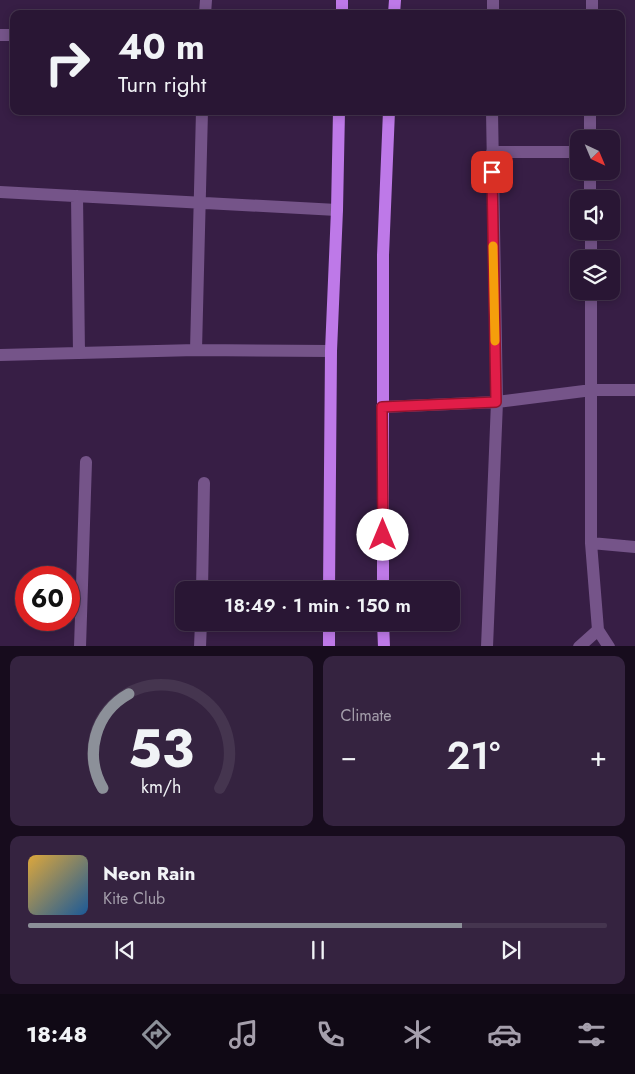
<!DOCTYPE html>
<meta charset="utf-8">
<style>
body{margin:0;font-family:Jost,sans-serif;background:#352340;color:#f1f3f6;height:100vh;display:flex;flex-direction:column;font-size:19px;white-space:nowrap}
*{box-sizing:border-box;margin:0}
p{font-size:16px;color:#a59fac}
.icon{flex:none;width:28px;height:28px;fill:none;stroke:currentColor;stroke-width:2;stroke-linecap:round;stroke-linejoin:round}
.map{position:relative;height:646px;overflow:hidden}
.details{display:flex;flex-direction:column;gap:10px;padding:10px;background:#170c1d;flex:1}
.details>*{flex:none}
.guide{position:absolute;left:10px;top:10px;width:615px;height:105px;border-radius:10px;box-shadow:0 2px 8px #0003,0 0 0 1px #45354f;background:#291634;color:#f1f3f6;overflow:hidden}
.needle{width:32px;rotate:136deg}
.tools{position:absolute;left:570px;top:130px;display:grid;gap:10px}
.tools a{display:grid;place-items:center;width:50px;height:50px;border-radius:10px;background:#291634;box-shadow:0 2px 8px #0003,0 0 0 1px #45354f;font-size:25px}
.speed{position:absolute;left:15px;top:566px;display:flex;gap:10px;font-size:25px;font-weight:700;text-align:center}
.speed>*{display:grid;place-content:center;width:65px;height:65px;border-radius:50%;background:#291634;box-shadow:0 2px 8px #0003,0 0 0 1px #45354f;line-height:1}
.speed .limit{border:8px solid #d22;background:#fff;color:#111}
.pin{position:absolute;display:grid;place-items:center;width:42px;height:42px;color:#fff;margin:-21px;border-radius:10px;box-shadow:0 2px 8px #0006}
.me{position:absolute;width:55px;margin:-28px;rotate:0deg;stroke-linejoin:round;filter:drop-shadow(0 0 4px #0008)}
.turn{display:flex;align-items:center;gap:18px;height:105px;padding:0 25px;font-size:22px}
.turn .icon{width:65px;height:65px;stroke-width:2.5}
.turn b{display:block;font-size:35px;line-height:42px}
.big{font-size:38px;font-weight:600;line-height:1.1}
.details .tile{flex:1;display:flex;flex-direction:column;justify-content:center;gap:8px;min-width:0;padding:0 18px;border-radius:10px;background:#352340}
.details .dial{align-items:center;gap:0}
.dial svg{height:130px;overflow:visible;fill:none;stroke:#45354f;stroke-width:7;stroke-linecap:round;text-anchor:middle}
.dial text{fill:#f1f3f6;stroke:none}
.song{display:flex;align-items:center;gap:15px}
.cover{width:60px;height:60px;border-radius:8px;background:linear-gradient(135deg,hsl(40 70% 55%),hsl(210 70% 35%))}
.played{height:5px;border-radius:2px;background:linear-gradient(90deg,#8c9099 75%,#45354f 75%)}
.keys{display:flex;justify-content:space-around;direction:ltr}
.heat{display:flex;justify-content:space-between;align-items:center;font-size:28px;direction:ltr}
.details .tiles{flex:1;display:grid;gap:10px;grid-template-columns:1fr 1fr}
.tile:last-child{grid-column:span 2}
.trip{position:absolute;left:175px;top:581px;width:285px;height:50px;border-radius:10px;background:#291634;box-shadow:0 2px 8px #0003,0 0 0 1px #45354f;font-weight:600;line-height:50px;text-align:center}
.menu{display:flex;height:80px;justify-content:space-around;align-items:center;background:#100915;color:#a59fac}
.menu .icon{width:35px;height:35px}
.menu .on{color:#8c9099}
.menu b{font-size:22px;color:#f1f3f6}
.map>svg:first-child{display:block}
.lines{fill:none;stroke-linecap:round;stroke-linejoin:round}
.minor{stroke:#755489;stroke-width:12}
.major{stroke:#be79e8;stroke-width:12}
.route-casing{stroke:#92132f;stroke-width:12}
.route{stroke:#e11d48;stroke-width:9}
.slow{stroke:#f59e0b;stroke-width:9}
</style>
<div class="map">
<svg width="635" height="647" viewBox="0 0 635 647">
<rect width="100%" height="100%" fill="#371e45"/>
<g class="lines">
<path class="minor" d="M205,14l1,-14
M493,14v-14
M592,14v-14
M0,35h14
M590,139v-28
M492,152h87
M590,171v28
M0,192l337,18
M77,196l2,157
M591,231v28
M591,291v252l7,87 11,17
M196,350l6,-239
M0,355l196,-5 135,1
M382,407l115,-5 95,-12h43
M591,543l44,4
M202,590l2,-107
M80,647l6,-185
M200,647l1,-25
M487,647l10,-245 -5,-291
M579,647l19,-17"/>
<path class="major" d="M342,14v-14
M394,14l1,-14
M329,590l2,-239 6,-141 2,-99
M383,590v-335l6,-144
M383,622l1,25
M329,647v-25"/>
</g>
<g class="lines">
<defs>
<path id="route" d="M383,535l-1,-128 114,-5 -4,-230"/>
</defs>
<use href="#route" class="route-casing"/>
<use href="#route" class="route"/>
<path class="slow" d="M493,246l2,95"/>
</g>
</svg>
<div class="tools">
<a><svg class="needle" viewBox="-14 -14 28 28"><path d="M0-13l5 13h-10z" fill="#e53935"/><path d="M0 13l5-13h-10z" fill="#a59fac"/></svg></a>
<a><svg class="icon" aria-label="sound" viewBox="0 0 24 24"><path d="M4 9h4l5-4v14l-5-4H4zM17 9q2 3 0 6"/></svg></a>
<a><svg class="icon" aria-label="layers" viewBox="0 0 24 24"><path d="M12 4l9 5-9 5-9-5zM3 14l9 5 9-5"/></svg></a>
</div>
<div class="speed"><div class="limit">60</div></div>
<div class="pin" style="left:492px;top:172px;background:#d93025"><svg class="icon" aria-label="arrive" viewBox="0 0 24 24"><path d="M6 21V4h12l-3 4 3 4H6"/></svg></div>
<svg class="me" style="left:383px;top:535px" viewBox="-20 -20 40 40"><circle r="19" fill="#fff"/><path d="M0-13L10 11 0 6-10 11z" fill="#e11d48"/></svg>
<div class="trip">18:49 · 1 min · 150 m</div>
<div class="guide">
<div class="turn"><svg class="icon" aria-label="right" viewBox="0 0 24 24"><path d="M7 20v-9h11M14 6l5 5-5 5"/></svg><div><b>40 m</b>Turn right</div></div>
</div>
</div>
<section class="details">
<div class="tiles">
<div class="tile dial"><svg viewBox="0 0 100 80">
<path d="M14 69A42 42 0 1 1 86 69"/>
<path d="M14 69A42 42 0 0 1 30 11" stroke="#8c9099"/>
<text x="50" y="56" font-size="32" font-weight="700">53</text>
<text x="50" y="72" font-size="11">km/h</text>
</svg></div>
<div class="tile"><p>Climate</p>
<div class="heat"><a>−</a><b class="big">21°</b><a>+</a></div>
</div>
<div class="tile">
<div class="song"><i class="cover"></i><div><b>Neon Rain</b><p>Kite Club</p></div></div>
<div class="played"></div>
<div class="keys"><svg class="icon" aria-label="previous" viewBox="0 0 24 24"><path d="M18 5L8 12l10 7zM5 5v14"/></svg><svg class="icon" aria-label="pause" viewBox="0 0 24 24"><path d="M8 5v14M16 5v14"/></svg><svg class="icon" aria-label="next" viewBox="0 0 24 24"><path d="M6 5l10 7-10 7zM19 5v14"/></svg></div>
</div>
</div>
</section>
<nav class="menu">
<b>18:48</b>
<svg class="icon on" aria-label="directions" viewBox="0 0 24 24"><path d="M12 3l9 9-9 9-9-9zM9 14v-3h6M13 9l2 2-2 2"/></svg>
<svg class="icon" aria-label="music" viewBox="0 0 24 24"><path d="M9 18V5l10-2v13"/><circle cx="6" cy="18" r="3"/><circle cx="16" cy="16" r="3"/></svg>
<svg class="icon" aria-label="phone" viewBox="0 0 24 24"><path d="M5 4h4l2 5-3 2q2 4 5 5l2-3 5 2v4C11 20 4 13 5 4z"/></svg>
<svg class="icon" aria-label="climate" viewBox="0 0 24 24"><path d="M12 3v18M4 7l16 10M4 17L20 7"/></svg>
<svg class="icon" aria-label="car" viewBox="0 0 24 24"><path d="M5 17H2v-5l4-1 3-4h7l3 4 3 1v5h-3M9 17h6M6 11h13"/><circle cx="7" cy="17" r="2"/><circle cx="17" cy="17" r="2"/></svg>
<svg class="icon" aria-label="filters" viewBox="0 0 24 24"><path d="M4 7h16M4 17h16"/><circle cx="9" cy="7" r="2"/><circle cx="15" cy="17" r="2"/></svg>
</nav>
